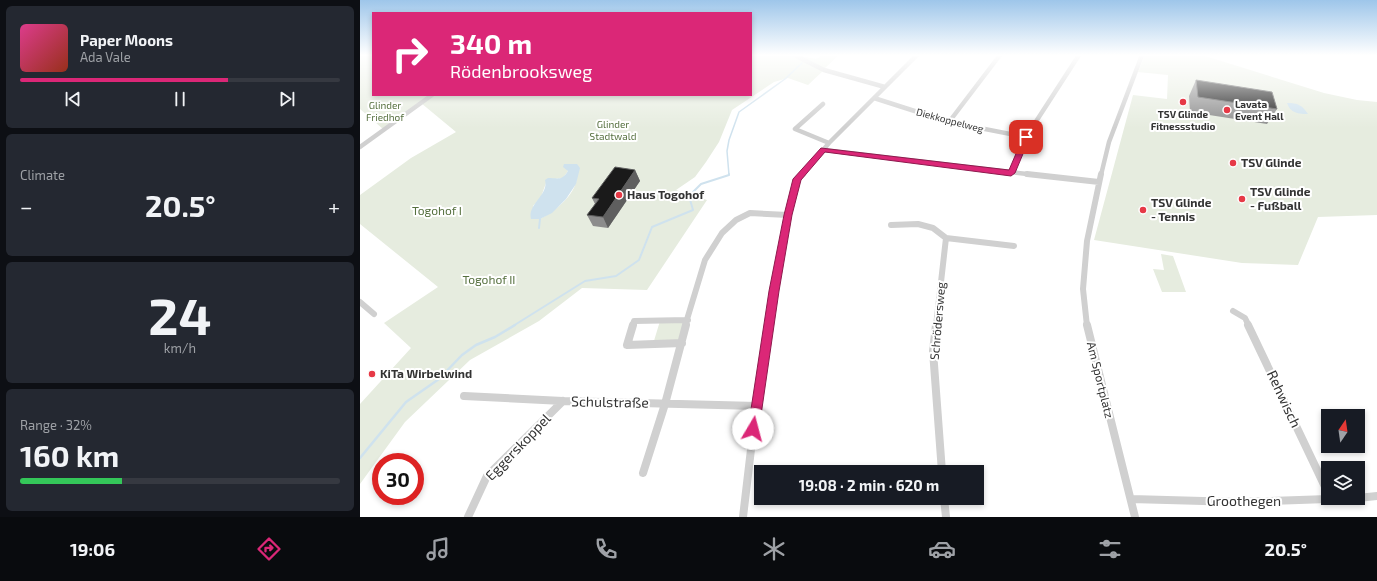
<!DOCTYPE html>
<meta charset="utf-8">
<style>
body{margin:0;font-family:"Exo 2",sans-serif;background:#242831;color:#f1f3f6;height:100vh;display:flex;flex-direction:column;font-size:15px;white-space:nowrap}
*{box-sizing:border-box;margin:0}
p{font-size:13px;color:#9ea1a6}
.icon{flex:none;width:22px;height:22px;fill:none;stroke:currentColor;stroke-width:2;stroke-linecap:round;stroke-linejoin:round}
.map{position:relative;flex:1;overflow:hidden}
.sheet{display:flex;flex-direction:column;gap:6px;padding:6px;background:#0d0f14;width:360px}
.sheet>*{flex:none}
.top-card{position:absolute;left:12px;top:12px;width:380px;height:84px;border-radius:0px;box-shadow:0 2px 6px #0003;background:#db2777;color:#fff;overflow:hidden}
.needle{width:26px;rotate:13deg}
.controls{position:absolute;left:961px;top:409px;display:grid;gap:8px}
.controls a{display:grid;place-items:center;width:44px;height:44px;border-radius:0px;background:#171b24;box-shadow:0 2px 6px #0003;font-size:20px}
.speed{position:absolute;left:12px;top:453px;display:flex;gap:8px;font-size:20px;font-weight:700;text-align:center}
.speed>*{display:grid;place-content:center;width:52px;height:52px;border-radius:50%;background:#171b24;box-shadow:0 2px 6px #0003;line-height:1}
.speed .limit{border:6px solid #d22;background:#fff;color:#111}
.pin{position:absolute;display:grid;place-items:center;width:34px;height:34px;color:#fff;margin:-17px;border-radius:8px;box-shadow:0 2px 6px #0006}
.me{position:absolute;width:44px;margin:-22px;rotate:8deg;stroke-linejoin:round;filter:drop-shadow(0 0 3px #0008)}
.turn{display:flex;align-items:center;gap:14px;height:84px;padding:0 12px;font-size:18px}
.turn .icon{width:52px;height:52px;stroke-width:2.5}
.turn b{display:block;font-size:28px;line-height:34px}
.big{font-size:30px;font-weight:700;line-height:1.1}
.sheet .widget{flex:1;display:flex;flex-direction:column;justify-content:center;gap:6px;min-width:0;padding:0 14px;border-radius:6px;background:#242831}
.sheet .dial{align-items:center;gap:0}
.dial b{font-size:52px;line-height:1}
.song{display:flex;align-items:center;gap:12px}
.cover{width:48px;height:48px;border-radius:6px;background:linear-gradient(135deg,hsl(330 70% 55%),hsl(10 70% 35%))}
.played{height:4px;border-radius:2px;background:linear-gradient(90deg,#db2777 65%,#363941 65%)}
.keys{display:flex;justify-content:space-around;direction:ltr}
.heat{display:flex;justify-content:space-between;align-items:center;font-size:22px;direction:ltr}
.charge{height:6px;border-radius:3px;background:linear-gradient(90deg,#34c759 32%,#363941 0)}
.trip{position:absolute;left:394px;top:465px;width:230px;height:40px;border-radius:0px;background:#171b24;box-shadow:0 2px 6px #0003;font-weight:700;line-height:40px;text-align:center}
.menu{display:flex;height:64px;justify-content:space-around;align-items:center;background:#090b0e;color:#9ea1a6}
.menu .icon{width:28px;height:28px}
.menu .on{color:#db2777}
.menu b{font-size:18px;color:#f1f3f6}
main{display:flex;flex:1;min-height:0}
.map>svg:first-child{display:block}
.green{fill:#e6ecdf;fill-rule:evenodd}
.water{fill:#cfe2ee}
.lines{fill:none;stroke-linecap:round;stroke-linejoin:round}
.stream-far2{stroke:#cfe2ee;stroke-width:1.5}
.stream-far1{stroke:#cfe2ee;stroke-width:2}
.stream{stroke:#cfe2ee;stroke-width:2.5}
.street-far2{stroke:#d0d0d0;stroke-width:4.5}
.street-far1{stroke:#d0d0d0;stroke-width:6}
.street{stroke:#d0d0d0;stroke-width:8}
.wall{fill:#8c8c8c}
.shaded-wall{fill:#5f5f5f}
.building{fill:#1a1a1a;stroke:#5f5f5f}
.route{fill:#db2777;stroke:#8e194d}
.poi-dot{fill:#e63946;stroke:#fff;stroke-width:1.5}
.labels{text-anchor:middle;stroke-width:4;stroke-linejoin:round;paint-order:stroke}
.far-poi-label{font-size:10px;font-weight:bold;fill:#333;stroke:#fff;text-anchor:start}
.far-park-label{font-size:10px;fill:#56703f;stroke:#fff}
.far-street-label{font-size:10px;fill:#333;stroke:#fff}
.poi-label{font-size:12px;font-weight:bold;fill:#333;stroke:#fff;text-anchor:start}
.park-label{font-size:12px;fill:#56703f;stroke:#fff}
.street-label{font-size:12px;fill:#333;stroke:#fff}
.near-street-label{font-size:14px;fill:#333;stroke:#fff}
</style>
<main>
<section class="sheet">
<div class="widget">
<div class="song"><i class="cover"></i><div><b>Paper Moons</b><p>Ada Vale</p></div></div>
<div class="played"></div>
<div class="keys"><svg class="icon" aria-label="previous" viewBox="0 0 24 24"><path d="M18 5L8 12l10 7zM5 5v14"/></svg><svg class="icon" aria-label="pause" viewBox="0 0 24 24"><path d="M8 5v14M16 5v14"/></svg><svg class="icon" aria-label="next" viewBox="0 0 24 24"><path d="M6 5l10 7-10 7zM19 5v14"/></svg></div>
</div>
<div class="widget"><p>Climate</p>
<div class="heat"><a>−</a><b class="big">20.5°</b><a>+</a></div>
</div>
<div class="widget dial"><b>24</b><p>km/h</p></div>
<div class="widget"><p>Range · 32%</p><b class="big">160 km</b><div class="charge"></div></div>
</section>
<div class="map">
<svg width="1017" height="517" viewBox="0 0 1017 517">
<rect width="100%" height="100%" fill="#fff"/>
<path class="green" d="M0,55h13v40h378v-40h43l30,15 -16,15 -20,-7 -14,4 -42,28 -13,32 -13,20 -11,15 -19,13 31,10 -60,90 -65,-2 -43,33 -69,39 -65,62 -45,62v-80l51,-56 -27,-25 54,-36 -78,-63v-29l51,-37 45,-26 -35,-29 -38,26 -23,-20zM207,168l10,9c-2,19 -21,33 -37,42l-7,-13 8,-9 5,-14 8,-4 9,-1 5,-7z
M436,55l20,4 7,-4h16l-15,14z
M785,55h57l122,38 33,7 20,2v113l-59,2 -20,48 -56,-2 -148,-23 39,-145 34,4 1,-24 -30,-3z
M801,254l12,2 13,36h-24l-9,-23 11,1z
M328,320l-6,23 -29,1 7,-23z"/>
<path class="water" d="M927,103c11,0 15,2 21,11 -9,0 -18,-1 -21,-11z
M204,164h13l3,4 -4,16 -10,15 -14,14 -12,6h-9c-4,-15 18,-24 14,-39l3,-2c10,0 14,3 20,-7l-5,-4z"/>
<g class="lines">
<path class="stream-far2" d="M369,175l-2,-24 2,-11 10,-28 46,-33 17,-16"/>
<path class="stream-far1" d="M331,194l10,-10 28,-9v-1
M179,228l1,-9
M153,326l72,-45 31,-5 23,-16 13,-33 41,-17 -4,-14"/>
<path class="stream" d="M0,458l46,-56 33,-23 23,-24 14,-10 19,-8 20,-12"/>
<path class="street-far2" d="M434,55l30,15 61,17
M514,98l75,24 77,15
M463,104l-28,25 34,14
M589,122l51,-67
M0,147l72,-52
M464,150l212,25
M651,173l15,-36 53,-82
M442,175l27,-32 88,-88
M741,175l8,-33 33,-87"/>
<path class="street-far1" d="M667,174l72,8
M531,225l27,-1 15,4 13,10
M0,302l14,12
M873,311l12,7 4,8
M273,326l1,-5 54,-1
M325,326l20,-66 17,-27 14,-13 14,-7 38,2
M409,326l19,-111 9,-36 6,-5
M576,326l10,-88 68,8
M727,326l-4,-37 4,-48 14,-67"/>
<path class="street" d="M273,325l-6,20 55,-2
M576,325l-3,26 9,121
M727,325l48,192
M888,325l80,168
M104,396l99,5 194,5
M283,473l22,-69 21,-79
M584,498l2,19
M998,498l19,-2
M771,499l108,3 118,-4
M108,517l19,-41 76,-75
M383,517l9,-76 17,-116"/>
</g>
<path class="wall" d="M836,80l81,29 -10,15 -77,-12 -1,-16z
M275,170l5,11 -32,47 -15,-2 -6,-11 8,-11 -3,-6z"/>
<path class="shaded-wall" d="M275,170l5,11 -32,47 -5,-11z"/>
<path class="building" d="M836,80l76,12 5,17 -79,-12z
M255,167l20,3 -32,47 -16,-2 12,-16 -7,-1z"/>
<linearGradient id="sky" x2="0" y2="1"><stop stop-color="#9ec6ea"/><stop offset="0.43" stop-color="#fff"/><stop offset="1" stop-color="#fff" stop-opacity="0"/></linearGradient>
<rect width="1017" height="128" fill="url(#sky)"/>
<path class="route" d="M664,135h2l4,2 -15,36 -4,3 -186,-24 -24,28 -9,35 -13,76 -20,138 -2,4 -4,2 -4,-2 -1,-4 21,-138 15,-76 9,-36 28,-31 188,22z"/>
<g class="poi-dot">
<circle cx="823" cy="102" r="4"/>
<circle cx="867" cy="110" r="4"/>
<circle cx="873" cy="163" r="4"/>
<circle cx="259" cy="195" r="4"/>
<circle cx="882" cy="199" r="4"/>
<circle cx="783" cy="210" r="4"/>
<circle cx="12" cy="374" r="4"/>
</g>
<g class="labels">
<g class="far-poi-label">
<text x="875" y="108">Lavata<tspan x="875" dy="12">Event Hall</tspan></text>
<text x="823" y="118" text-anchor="middle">TSV Glinde<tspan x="823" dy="12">Fitnessstudio</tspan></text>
</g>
<g class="far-park-label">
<text x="25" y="109">Glinder<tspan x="25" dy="12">Friedhof</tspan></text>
<text x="253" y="128">Glinder<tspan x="253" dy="12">Stadtwald</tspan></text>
</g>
<g class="far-street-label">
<text transform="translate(590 120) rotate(15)" y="4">Diekkoppelweg</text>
</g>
<g class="poi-label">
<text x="881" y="167">TSV Glinde</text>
<text x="890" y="196">TSV Glinde<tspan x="890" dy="14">- Fußball</tspan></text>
<text x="267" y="199">Haus Togohof</text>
<text x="791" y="207">TSV Glinde<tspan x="791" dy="14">- Tennis</tspan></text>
<text x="20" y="378">KiTa Wirbelwind</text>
</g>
<g class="park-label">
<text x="77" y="215">Togohof I</text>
<text x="129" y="284">Togohof II</text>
</g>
<g class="street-label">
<text transform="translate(578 321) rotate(-85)" y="4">Schrödersweg</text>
<text transform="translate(740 380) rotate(76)" y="4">Am Sportplatz</text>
</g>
<g class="near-street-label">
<text transform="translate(924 399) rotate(65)" y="5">Rehwisch</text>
<text transform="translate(250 402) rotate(1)" y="5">Schulstraße</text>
<text transform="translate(158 447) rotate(-46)" y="5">Eggerskoppel</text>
<text x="884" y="506">Groothegen</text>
</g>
</g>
</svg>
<div class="controls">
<a><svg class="needle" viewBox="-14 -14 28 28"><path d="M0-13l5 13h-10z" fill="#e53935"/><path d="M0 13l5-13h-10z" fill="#9ea1a6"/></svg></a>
<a><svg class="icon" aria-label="layers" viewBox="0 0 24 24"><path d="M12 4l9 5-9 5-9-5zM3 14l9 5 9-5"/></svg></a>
</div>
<div class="speed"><div class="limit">30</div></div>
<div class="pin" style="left:666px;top:137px;background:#d93025"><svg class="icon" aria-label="arrive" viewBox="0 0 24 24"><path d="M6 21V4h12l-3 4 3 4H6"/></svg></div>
<svg class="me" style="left:393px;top:429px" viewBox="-20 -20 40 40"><circle r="19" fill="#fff"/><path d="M0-13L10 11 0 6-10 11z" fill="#db2777"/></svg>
<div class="trip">19:08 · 2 min · 620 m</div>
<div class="top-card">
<div class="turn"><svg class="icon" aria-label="right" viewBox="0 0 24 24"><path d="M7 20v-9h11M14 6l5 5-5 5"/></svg><div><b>340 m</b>Rödenbrooksweg</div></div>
</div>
</div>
</main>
<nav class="menu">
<b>19:06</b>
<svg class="icon on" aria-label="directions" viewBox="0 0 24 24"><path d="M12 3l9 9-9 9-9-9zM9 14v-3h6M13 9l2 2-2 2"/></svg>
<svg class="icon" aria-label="music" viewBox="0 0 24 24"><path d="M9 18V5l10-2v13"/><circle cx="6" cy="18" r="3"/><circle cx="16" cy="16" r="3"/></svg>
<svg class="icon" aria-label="phone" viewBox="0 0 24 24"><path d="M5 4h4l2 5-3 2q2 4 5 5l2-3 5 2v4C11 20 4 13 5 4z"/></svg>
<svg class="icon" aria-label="climate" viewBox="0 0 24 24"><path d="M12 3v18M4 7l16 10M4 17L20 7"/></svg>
<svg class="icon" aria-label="car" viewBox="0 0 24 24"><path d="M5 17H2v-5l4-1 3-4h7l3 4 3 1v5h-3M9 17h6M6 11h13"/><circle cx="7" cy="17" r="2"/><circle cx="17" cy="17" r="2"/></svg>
<svg class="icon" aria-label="filters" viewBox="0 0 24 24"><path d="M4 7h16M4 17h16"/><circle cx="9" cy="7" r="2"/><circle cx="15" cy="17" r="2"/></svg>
<b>20.5°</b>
</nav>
